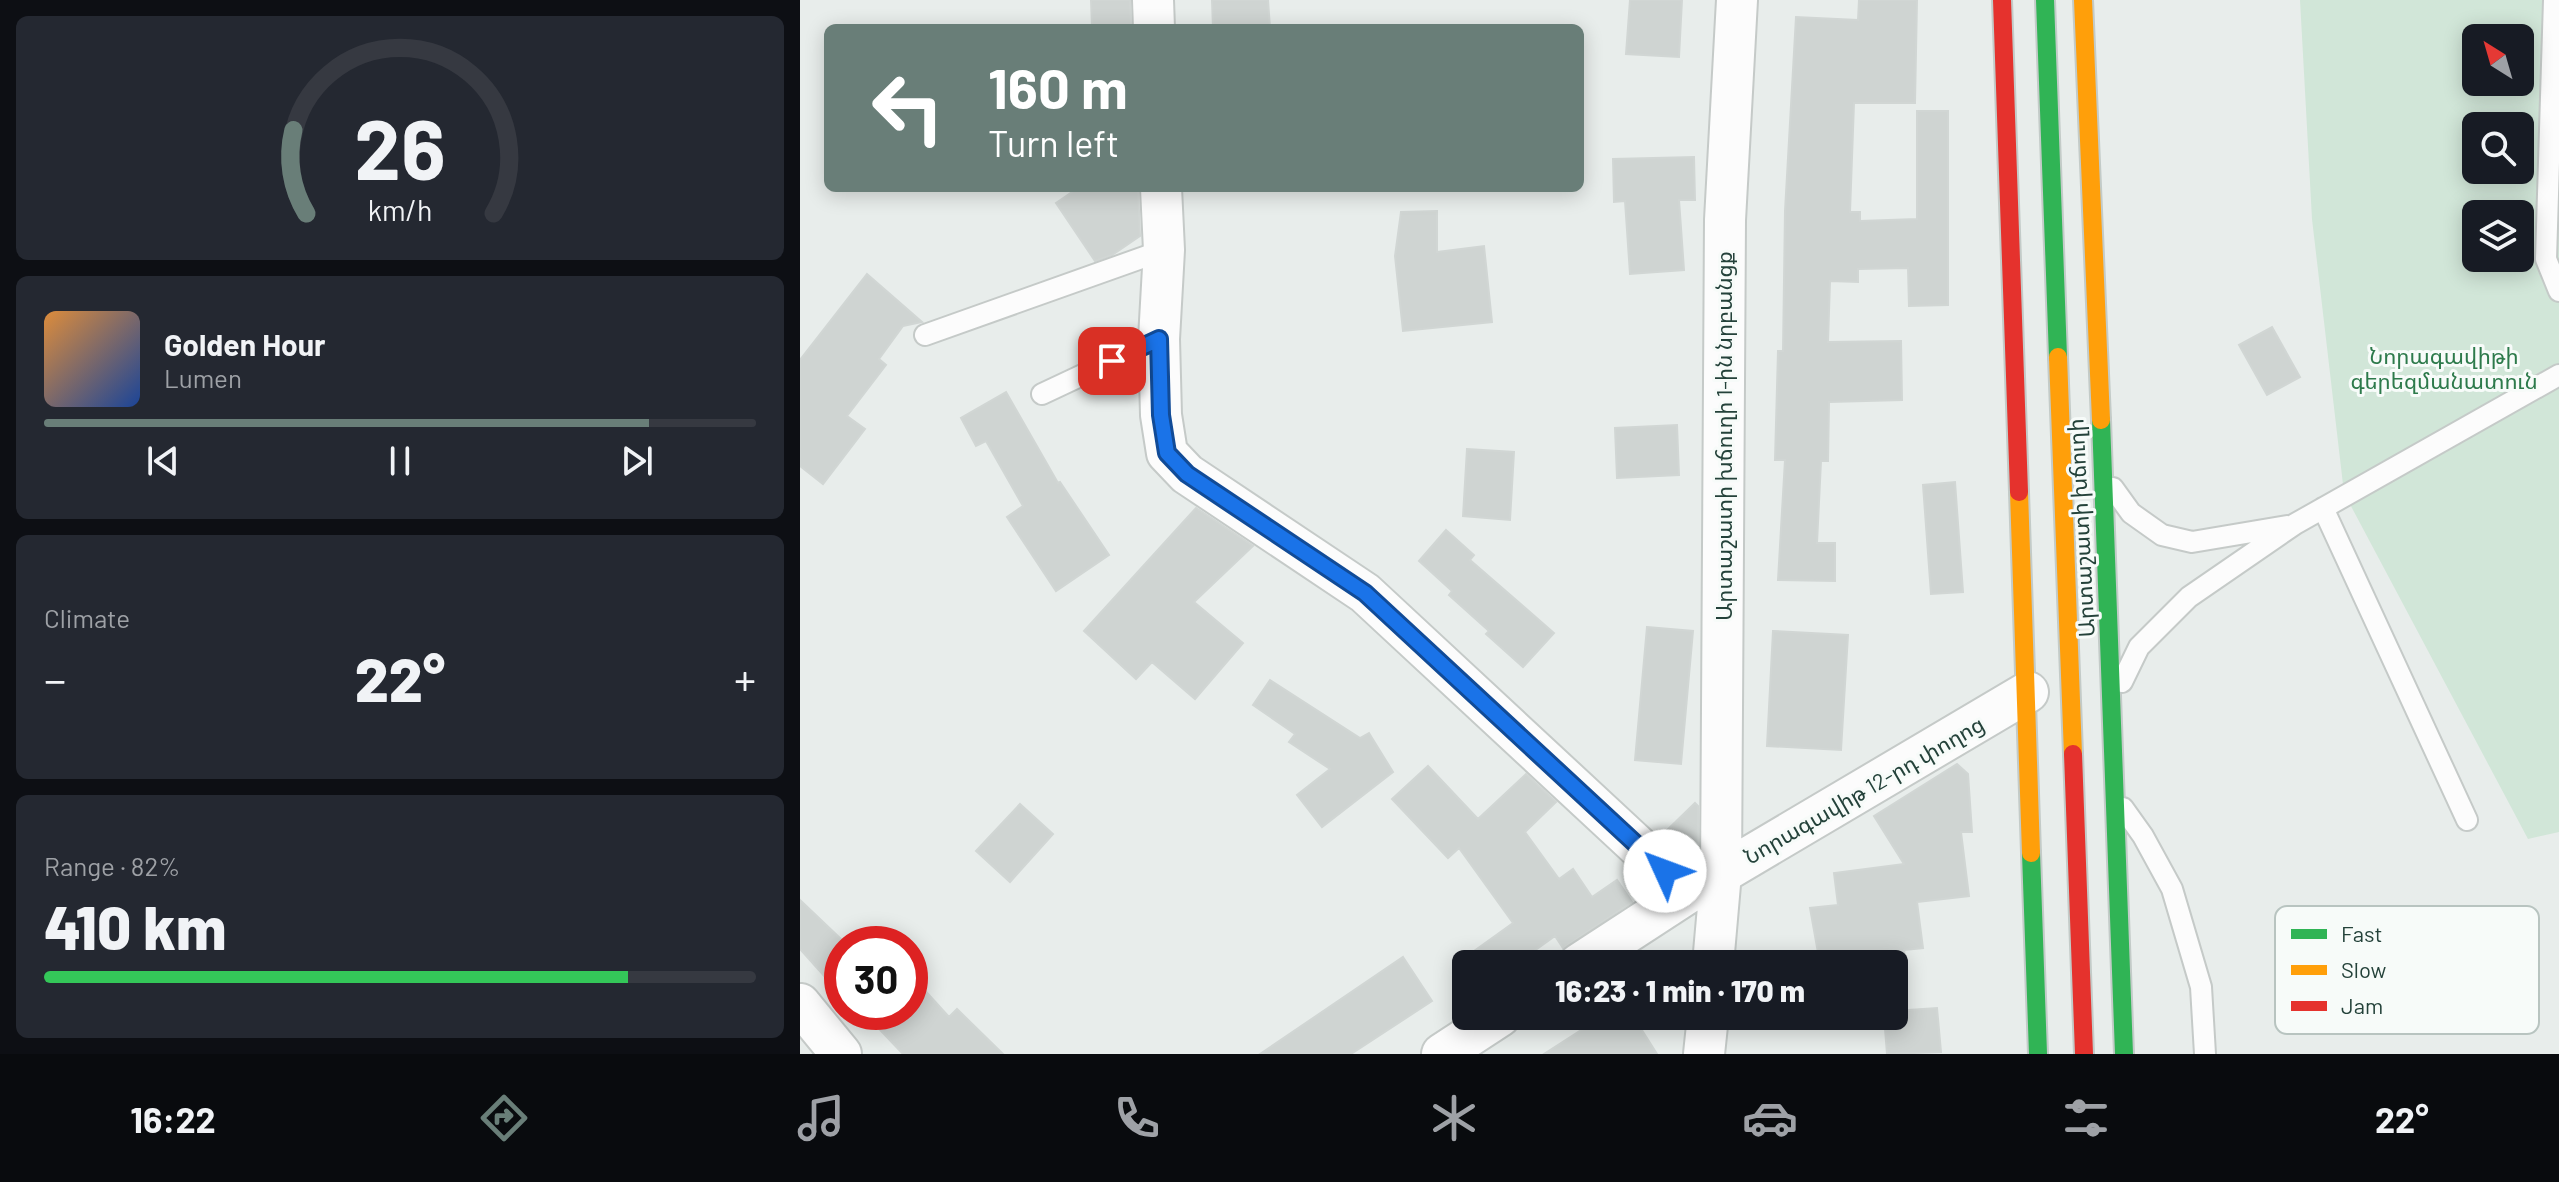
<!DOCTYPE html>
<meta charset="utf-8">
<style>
body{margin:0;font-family:Barlow,"Noto Sans Armenian",sans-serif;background:#242831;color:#f1f3f6;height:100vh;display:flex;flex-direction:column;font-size:30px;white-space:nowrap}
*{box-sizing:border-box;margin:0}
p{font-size:26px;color:#9ea1a6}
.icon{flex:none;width:44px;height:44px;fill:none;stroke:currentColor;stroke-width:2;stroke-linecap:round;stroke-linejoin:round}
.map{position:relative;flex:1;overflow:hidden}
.details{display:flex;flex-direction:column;gap:16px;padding:16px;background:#0d0f14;width:800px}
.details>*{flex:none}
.top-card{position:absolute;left:24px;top:24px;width:760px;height:168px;border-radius:12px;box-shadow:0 4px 20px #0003;background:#697e78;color:#fff;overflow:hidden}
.needle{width:52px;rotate:323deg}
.buttons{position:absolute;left:1662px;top:24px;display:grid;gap:16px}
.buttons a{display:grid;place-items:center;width:72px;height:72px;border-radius:12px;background:#171b24;box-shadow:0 4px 20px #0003;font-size:40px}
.speed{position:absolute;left:24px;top:926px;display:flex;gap:16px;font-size:40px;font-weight:700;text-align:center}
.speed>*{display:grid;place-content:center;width:104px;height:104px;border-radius:50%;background:#171b24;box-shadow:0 4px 20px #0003;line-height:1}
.speed .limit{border:12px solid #d22;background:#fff;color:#111}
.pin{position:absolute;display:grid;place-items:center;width:68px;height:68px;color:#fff;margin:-34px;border-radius:16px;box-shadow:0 4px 12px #0006}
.me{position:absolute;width:88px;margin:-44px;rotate:313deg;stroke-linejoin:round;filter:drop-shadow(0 0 6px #0008)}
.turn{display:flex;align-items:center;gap:28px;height:168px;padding:0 32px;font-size:36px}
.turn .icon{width:104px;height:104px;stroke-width:2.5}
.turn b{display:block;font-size:56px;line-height:68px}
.big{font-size:60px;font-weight:800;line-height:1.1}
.details .card{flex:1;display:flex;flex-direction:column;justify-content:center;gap:12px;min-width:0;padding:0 28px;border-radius:12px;background:#242831}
.details .dial{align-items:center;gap:0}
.dial svg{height:208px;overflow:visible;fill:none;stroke:#363941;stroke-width:7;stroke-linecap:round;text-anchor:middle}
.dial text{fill:#f1f3f6;stroke:none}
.song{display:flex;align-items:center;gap:24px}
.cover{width:96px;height:96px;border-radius:12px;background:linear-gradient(135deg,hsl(30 70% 55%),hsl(220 70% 35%))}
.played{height:8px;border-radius:4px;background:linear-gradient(90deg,#697e78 85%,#363941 85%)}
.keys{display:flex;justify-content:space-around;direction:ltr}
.heat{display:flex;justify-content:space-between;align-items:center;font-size:44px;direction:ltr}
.charge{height:12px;border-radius:6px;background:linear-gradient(90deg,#34c759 82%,#363941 0)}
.trip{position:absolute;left:652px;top:950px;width:456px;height:80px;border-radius:12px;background:#171b24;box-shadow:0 4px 20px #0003;font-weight:800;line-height:80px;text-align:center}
.menu{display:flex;height:128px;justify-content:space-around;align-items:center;background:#090b0e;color:#9ea1a6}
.menu .icon{width:56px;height:56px}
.menu .active{color:#697e78}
.menu b{font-size:36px;color:#f1f3f6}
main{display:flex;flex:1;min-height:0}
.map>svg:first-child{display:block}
.green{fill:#d1e6d8;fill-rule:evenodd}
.building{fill:#cfd4d2;stroke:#d1d6d4;stroke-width:2}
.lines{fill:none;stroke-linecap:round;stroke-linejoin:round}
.lane-casing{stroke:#c5cac8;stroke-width:24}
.street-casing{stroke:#c5cac8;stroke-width:44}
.fast-casing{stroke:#c3cbc8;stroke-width:22}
.slow-casing{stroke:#c3cbc8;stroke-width:22}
.jam-casing{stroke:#c3cbc8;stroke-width:22}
.lane{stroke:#fcfcfc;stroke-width:20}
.street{stroke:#fcfcfc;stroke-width:40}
.fast{stroke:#30b455;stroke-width:18}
.slow{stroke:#ff9f0a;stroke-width:18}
.jam{stroke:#e5322d;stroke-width:18}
.route-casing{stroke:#114b97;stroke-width:20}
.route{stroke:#1a73e8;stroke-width:14}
.labels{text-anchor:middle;stroke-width:6;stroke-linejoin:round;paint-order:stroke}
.park-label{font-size:22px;fill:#2d7a4b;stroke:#f7fbf9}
.street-label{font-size:22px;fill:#24423a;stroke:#f7fbf9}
.key{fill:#f7fbf9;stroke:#b8c4c0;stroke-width:2}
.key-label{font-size:22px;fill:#24423a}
</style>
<main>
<section class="details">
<div class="card dial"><svg viewBox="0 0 100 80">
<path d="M14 69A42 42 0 1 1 86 69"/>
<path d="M14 69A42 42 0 0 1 9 37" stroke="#697e78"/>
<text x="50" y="56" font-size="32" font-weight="700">26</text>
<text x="50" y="72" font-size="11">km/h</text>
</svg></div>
<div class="card">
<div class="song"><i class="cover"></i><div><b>Golden Hour</b><p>Lumen</p></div></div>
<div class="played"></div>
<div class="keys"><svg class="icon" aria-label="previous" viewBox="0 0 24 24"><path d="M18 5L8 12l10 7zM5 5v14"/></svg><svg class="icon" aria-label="pause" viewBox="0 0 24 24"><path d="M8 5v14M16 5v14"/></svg><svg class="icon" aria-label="next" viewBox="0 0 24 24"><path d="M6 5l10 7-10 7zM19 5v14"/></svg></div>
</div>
<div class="card"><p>Climate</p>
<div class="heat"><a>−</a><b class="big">22°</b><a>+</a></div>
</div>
<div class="card"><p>Range · 82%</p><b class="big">410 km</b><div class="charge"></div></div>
</section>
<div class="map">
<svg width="1759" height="1054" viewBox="0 0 1759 1054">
<rect width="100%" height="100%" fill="#e8edeb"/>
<path class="green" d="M1500,0h259v832l-31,7 -184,-346 -32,-274zM1676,38h44v44h-44zM1676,126h44v44h-44zM1676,214h44v44h-44z"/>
<path class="building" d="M291,0h39l1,25 -39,2z
M412,0h56l2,28h-57z
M830,0h52l-3,57 -53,-3z
M1059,0h58l-2,103h-61l-4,109h10v9l57,-2v-108h31v194l-39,1 -1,-38 -50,1v13l-28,-1 -2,61 73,-1 1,59 -73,2 -1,59h-7l-4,82h18v38l-57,-1 7,-120h-10l3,-109h5l2,-140 11,-194 62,3z
M894,157l1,43h-16l5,70 -54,4 -5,-73 -11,1 -1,-43z
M278,188h60l2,48 -28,19 -17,6 -39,-58z
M637,211v41l47,-6 8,76 -89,9 -8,-75 6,-44z
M67,274l55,48 -19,4 -24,33 7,6 -39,51 18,13 -42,55 -23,-18v-106z
M1472,327l28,50 -33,18 -28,-50z
M206,392l52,91 2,-1 49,73 -53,36 -49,-74 16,-11 -37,-65 -10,5 -15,-28z
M877,425l2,50 -62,3 -2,-50z
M667,449l47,3 -4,68 -47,-4z
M1155,482l8,110 -32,2 -8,-109z
M396,508l57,38 -59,56 49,41 -48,56 -43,-37 -16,17 -52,-48z
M646,530l28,25 -4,5 84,73 -31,34 -37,-33 3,-3 -40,-36 3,-4 -33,-30z
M847,627l46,4 -12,133 -46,-4z
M973,631l75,4 -7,115 -74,-4z
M470,680l90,58 9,-5 24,39 -71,55 -25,-32 33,-26 -41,-27 6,-8 -42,-29z
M1157,764l11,10 4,58h-11l8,64 -52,6 6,46 -19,2 2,14h-86l-10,-56 28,-3 -4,-32 70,-9 -30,-48z
M628,766l50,53 48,-45 30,28 -31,30 34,47 14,-10 19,28 25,-17 15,22 -69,46 -8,-12 -39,28h-60l57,-41 -54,-75 -11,10 -56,-59z
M895,803l3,3v44l-11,11 -26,-25z
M220,804l33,30 -43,48 -34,-31z
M0,900l42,40v56l-42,-47z
M603,957l29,44 -81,53h-91z
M110,974l39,43 8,-8 46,45h-100l-40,-42h47z
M1137,1008l4,44 -54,2 -3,-38h10v-5z
M803,1016h30l24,38h-113z"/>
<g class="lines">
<defs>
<path id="lane" d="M1754,0l-8,259 13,32
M125,335l239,-85
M242,394l117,-55
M1313,488l18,25 31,22 30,7 95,-16
M1523,508l144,312
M1322,682l17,-35 50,-50 106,-73 264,-149
M1323,808l20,28 29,53 29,98 4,67"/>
<path id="street" d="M353,0l1,28
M361,188l3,62 -5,89 2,76 6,38 20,21 178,119 323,300
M779,964l109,-71 340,-201
M913,964l8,-91 4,-653 12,-220
M0,1004l41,50
M642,1054l58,-38
M904,1054l4,-38"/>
<path id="fast" d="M1245,0l13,357
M1301,420l23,634
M1231,853l7,201"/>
<path id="slow" d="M1283,0l18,420
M1258,357l15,397
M1219,492l12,361"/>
<path id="jam" d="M1202,0l17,492
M1273,754l11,300"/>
</defs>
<use href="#lane" class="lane-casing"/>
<use href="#street" class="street-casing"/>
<use href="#fast" class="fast-casing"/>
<use href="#slow" class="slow-casing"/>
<use href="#jam" class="jam-casing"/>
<use href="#lane" class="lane"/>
<use href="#street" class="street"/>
<use href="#fast" class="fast"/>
<use href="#slow" class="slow"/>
<use href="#jam" class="jam"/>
</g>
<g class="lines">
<defs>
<path id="route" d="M312,361l47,-22 2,76 6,38 20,21 178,119 300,278"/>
</defs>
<use href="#route" class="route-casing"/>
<use href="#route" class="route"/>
</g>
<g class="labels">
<g class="park-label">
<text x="1644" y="364">Նորագավիթի<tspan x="1644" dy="25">գերեզմանատուն</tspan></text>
</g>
<g class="street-label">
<text transform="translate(924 436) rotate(-90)" y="8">Արտաշատի խճուղի 1-ին նրբանցք</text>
<text transform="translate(1281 528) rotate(-93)" y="8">Արտաշատի խճուղի</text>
<text transform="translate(1064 790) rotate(-30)" y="8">Նորագավիթ 12-րդ փողոց</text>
</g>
</g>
<rect x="1475" y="906" width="264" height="128" rx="12" class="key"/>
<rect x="1491" y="929" width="36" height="10" fill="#30b455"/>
<rect x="1491" y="965" width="36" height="10" fill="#ff9f0a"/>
<rect x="1491" y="1001" width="36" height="10" fill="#e5322d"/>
<g class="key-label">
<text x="1541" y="942">Fast</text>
<text x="1541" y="978">Slow</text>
<text x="1541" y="1014">Jam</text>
</g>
</svg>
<div class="buttons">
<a><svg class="needle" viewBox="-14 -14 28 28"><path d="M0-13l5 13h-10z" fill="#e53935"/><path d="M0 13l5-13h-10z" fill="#9ea1a6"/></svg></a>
<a><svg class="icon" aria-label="search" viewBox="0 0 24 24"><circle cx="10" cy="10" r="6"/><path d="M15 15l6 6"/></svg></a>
<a><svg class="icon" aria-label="layers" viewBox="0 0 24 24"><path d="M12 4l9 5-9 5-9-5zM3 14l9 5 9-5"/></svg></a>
</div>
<div class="speed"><div class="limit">30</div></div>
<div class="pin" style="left:312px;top:361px;background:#d93025"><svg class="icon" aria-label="arrive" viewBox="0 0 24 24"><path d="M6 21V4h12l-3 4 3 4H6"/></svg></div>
<svg class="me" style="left:865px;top:871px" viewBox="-20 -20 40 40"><circle r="19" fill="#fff"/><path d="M0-13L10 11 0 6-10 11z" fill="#1a73e8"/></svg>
<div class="trip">16:23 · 1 min · 170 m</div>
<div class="top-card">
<div class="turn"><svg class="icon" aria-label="left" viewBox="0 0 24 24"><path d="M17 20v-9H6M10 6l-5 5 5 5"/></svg><div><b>160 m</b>Turn left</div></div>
</div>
</div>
</main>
<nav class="menu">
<b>16:22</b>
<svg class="icon active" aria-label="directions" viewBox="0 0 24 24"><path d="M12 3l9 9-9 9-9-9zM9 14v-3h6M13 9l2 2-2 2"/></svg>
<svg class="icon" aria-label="music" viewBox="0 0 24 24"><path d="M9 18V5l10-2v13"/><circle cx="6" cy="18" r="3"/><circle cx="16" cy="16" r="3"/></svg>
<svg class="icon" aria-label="phone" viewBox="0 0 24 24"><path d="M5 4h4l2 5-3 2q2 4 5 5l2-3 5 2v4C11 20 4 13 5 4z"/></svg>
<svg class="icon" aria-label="climate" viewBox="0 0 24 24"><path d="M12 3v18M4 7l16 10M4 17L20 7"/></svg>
<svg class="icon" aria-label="car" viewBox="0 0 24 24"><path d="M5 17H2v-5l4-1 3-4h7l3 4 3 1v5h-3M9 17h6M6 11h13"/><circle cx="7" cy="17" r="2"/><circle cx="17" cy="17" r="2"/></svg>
<svg class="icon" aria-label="filters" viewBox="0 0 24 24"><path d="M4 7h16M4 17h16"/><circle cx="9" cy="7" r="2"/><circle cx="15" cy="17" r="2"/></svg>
<b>22°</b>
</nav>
